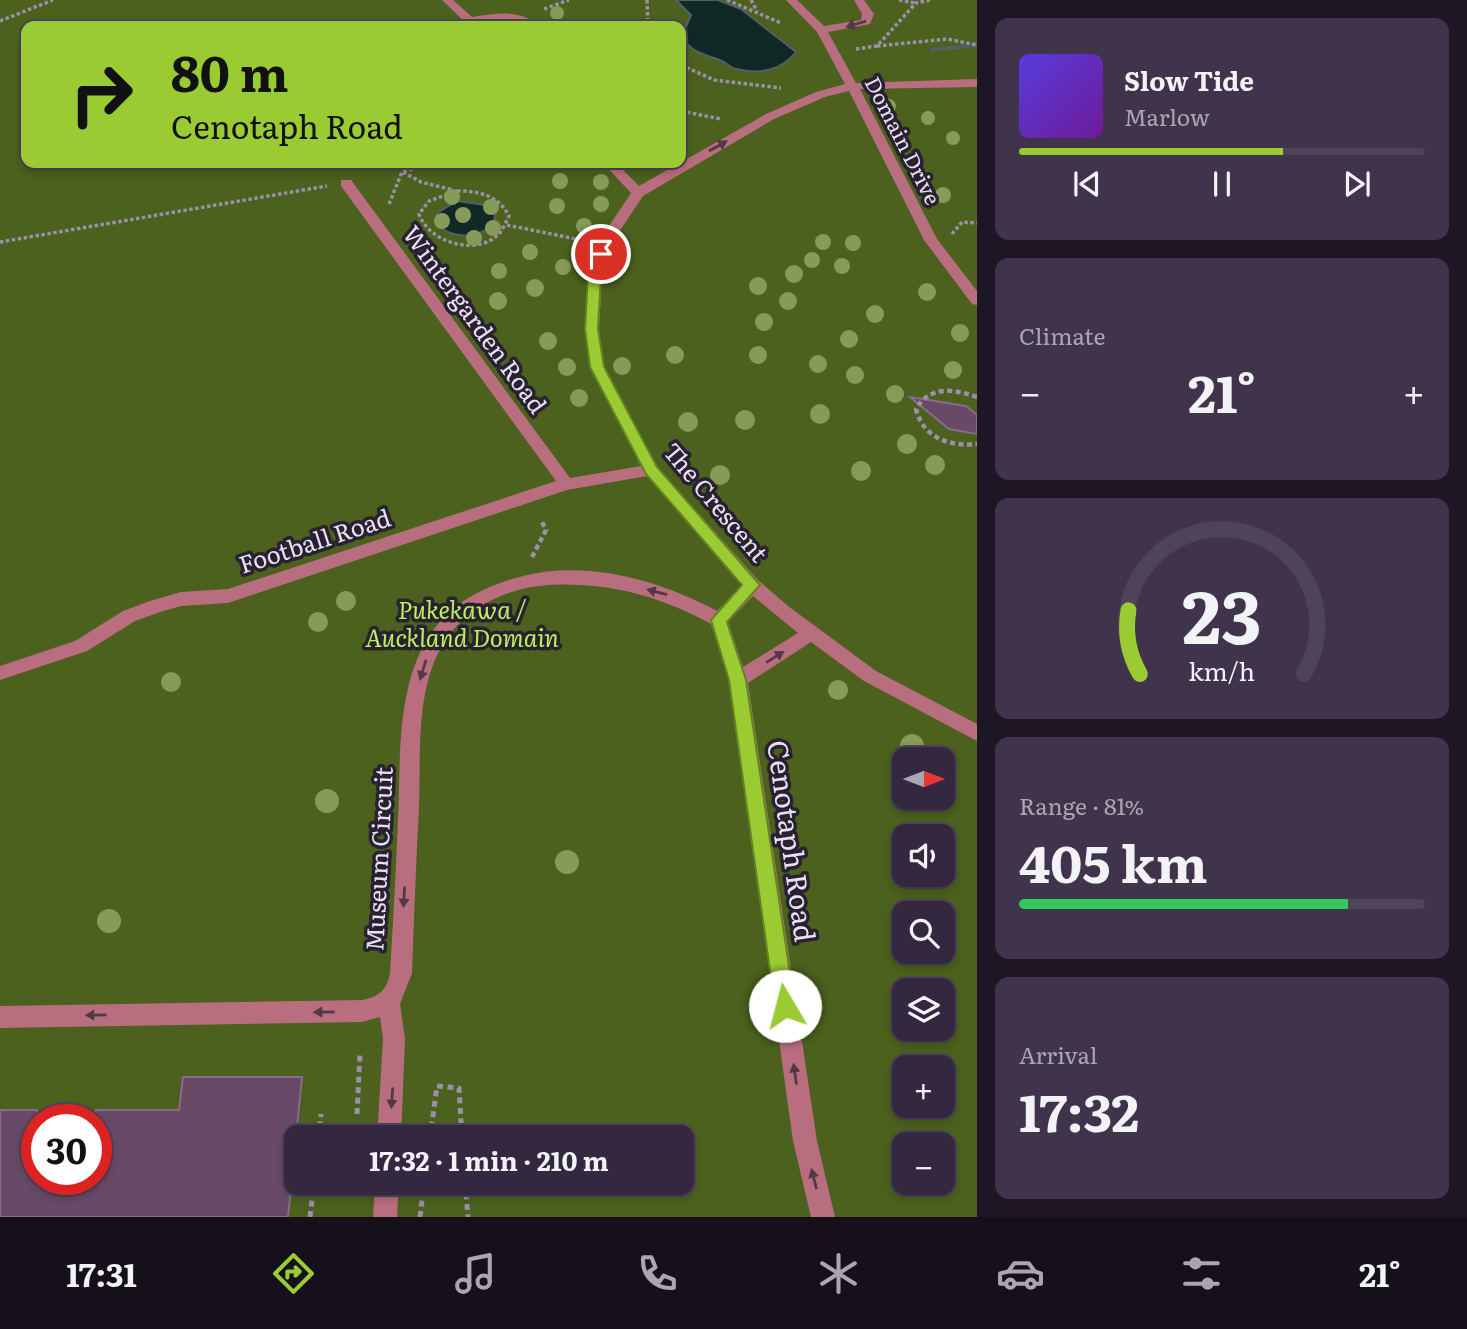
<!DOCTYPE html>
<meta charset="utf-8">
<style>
body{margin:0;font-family:Literata,serif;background:#3f344c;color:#f1f3f6;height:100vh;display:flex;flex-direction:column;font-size:26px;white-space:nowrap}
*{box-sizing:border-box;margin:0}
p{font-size:23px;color:#a9a6b1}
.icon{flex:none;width:38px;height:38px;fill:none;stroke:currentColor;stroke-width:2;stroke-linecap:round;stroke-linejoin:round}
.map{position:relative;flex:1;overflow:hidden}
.details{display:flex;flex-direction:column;gap:18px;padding:18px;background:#1d1624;width:490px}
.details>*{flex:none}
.hud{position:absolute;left:21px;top:21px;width:665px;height:147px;border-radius:14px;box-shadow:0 4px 10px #0003,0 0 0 2px #4e445a;background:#9bcb33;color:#111;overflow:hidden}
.needle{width:46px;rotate:90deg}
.buttons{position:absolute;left:892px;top:747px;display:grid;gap:14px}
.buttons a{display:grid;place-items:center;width:63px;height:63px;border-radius:14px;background:#342841;box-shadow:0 4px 10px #0003,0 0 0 2px #4e445a;font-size:35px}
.speed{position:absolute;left:21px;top:1104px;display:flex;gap:14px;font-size:35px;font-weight:700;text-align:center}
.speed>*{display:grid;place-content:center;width:91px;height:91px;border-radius:50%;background:#342841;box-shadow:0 4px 10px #0003,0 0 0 2px #4e445a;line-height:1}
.speed .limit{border:10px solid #d22;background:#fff;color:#111}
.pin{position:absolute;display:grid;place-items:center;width:60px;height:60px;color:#fff;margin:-30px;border:4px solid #fff;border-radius:50%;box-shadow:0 2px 7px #0007}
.me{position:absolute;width:77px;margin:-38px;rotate:352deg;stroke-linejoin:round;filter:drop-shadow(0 0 5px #0008)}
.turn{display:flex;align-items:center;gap:24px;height:147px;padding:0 35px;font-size:32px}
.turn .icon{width:91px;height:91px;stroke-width:2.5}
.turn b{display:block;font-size:49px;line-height:60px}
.big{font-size:52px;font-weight:700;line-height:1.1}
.details .tile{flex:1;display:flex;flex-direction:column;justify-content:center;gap:10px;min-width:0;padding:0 24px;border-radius:14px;background:#3f344c}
.details .dial{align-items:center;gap:0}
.dial svg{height:182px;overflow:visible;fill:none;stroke:#4e445a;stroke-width:7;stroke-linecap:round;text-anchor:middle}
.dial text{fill:#f1f3f6;stroke:none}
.song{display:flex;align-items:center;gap:21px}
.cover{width:84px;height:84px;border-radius:10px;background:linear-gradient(135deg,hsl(250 70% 55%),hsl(280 70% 35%))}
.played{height:7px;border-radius:4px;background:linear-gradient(90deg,#9bcb33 65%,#4e445a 65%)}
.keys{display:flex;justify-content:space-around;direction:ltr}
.heat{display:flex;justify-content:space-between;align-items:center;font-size:38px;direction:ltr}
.charge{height:10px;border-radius:5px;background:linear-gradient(90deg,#34c759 81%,#4e445a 0)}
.trip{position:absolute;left:284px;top:1125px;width:410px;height:70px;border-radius:14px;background:#342841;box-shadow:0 4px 10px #0003,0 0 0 2px #4e445a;font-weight:700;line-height:70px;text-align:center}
.dock{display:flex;height:112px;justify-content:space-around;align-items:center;background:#15101a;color:#a9a6b1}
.dock .icon{width:49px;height:49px}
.dock .active{color:#9bcb33}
.dock b{font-size:32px;color:#f1f3f6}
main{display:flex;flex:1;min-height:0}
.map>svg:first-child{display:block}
.green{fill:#4b611d;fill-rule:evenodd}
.water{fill:#112926;stroke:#526064;stroke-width:2}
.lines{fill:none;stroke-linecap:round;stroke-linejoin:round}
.stream{fill:#526064;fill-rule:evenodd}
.building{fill:#684a68;stroke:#896a8a;stroke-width:2}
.path-far2{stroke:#9b8faa;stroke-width:3.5;stroke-dasharray:3.5 2.5;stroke-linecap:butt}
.path-far1{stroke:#9b8faa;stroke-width:4.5;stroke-dasharray:5 3.5;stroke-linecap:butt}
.path{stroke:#9b8faa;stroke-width:5;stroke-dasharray:6 4.5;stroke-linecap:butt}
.minor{fill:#b86e7f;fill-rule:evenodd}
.tree{fill:#869b59}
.oneway{fill:#533848}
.route{fill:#9bcb33;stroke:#658421;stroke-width:2}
.labels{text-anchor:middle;stroke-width:7;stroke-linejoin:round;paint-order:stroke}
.far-street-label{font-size:21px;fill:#e9e0f5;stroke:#282130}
.street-label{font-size:24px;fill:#e9e0f5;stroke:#282130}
.park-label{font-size:24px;font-style:italic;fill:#bcef5b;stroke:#282130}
.near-street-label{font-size:28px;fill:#e9e0f5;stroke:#282130}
</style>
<main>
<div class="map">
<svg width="977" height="1217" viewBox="0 0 977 1217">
<rect width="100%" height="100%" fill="#453557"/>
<path class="green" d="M0,0h977v1217h-977zM26,26h655v137h-655zM905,760h38v38h-38zM905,836h38v39h-38zM905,914h38v38h-38zM905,990h38v39h-38zM905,1068h38v38h-38zM37,1120h59v60h-59zM296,1138h385v45h-385zM905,1144h38v39h-38z"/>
<path class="water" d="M676,0h42l23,9 55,43c-14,18 -36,23 -60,17 -6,-1 -11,-8 -19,-10 -15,-5 -28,-8 -35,-23l9,-21z
M457,201l28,4 10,10 -1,6c-13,19 -41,18 -57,4v-12z"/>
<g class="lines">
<path class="stream" d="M977,43v4l-45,5 -3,-2 3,-2z"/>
</g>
<path class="building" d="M910,397l56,9 11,9v19l-28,-5z
M183,1077h119l-14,140h-288v-107h37v70h59v-70h83z"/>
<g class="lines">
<path class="path-far2" d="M647,0l1,26
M727,0l54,23
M751,0l6,11
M899,0l16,3
M544,9l25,-9
M0,21l53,-21
M877,46l70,-7 30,6
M856,49l21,-3 39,-43 14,-3
M681,65l33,15 67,8
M681,111l40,8
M403,172l18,10 32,8
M457,191c22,0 41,4 52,25 -3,6 -7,15 -11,19 -24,22 -70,6 -79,-21l10,-13z
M389,204l13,-32 30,-9
M507,225l74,15
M952,234l10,-12 15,1
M0,242l327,-56"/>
<path class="path-far1" d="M977,397c-23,-8 -47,-12 -61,12 7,29 34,38 61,35
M532,557l14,-27 -5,-10"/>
<path class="path" d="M357,1114l3,-61
M319,1138l2,-24
M430,1138l7,-52 22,2 3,50
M465,1183l3,34
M310,1217l4,-34
M420,1217l4,-34"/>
<path class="minor" d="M442,0h11l19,17c23,-3 48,-9 67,9 -11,0 -14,-3 -24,-5 -12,-3 -25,0 -37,2l2,3h-11z
M786,0h11l27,26 37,-6 1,-6 -8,-14h10l10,14 -4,10 -42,8 28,51 121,-4v8l-117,2 77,150 40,52v14l-5,-1 -48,-64 -75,-149 -24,6 -51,22 -131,77 -32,48 -9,32 -3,53 5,38 53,100 101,113 30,26 88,65 101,53v17l-113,-60 -53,-39 -63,41 69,458 18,76h-24l-18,-76 -64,-461 -18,-56c-51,-28 -103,-42 -162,-39 -42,2 -86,24 -107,61 -27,46 -21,111 -23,162 -3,55 -5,110 -7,165l-12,31 5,35 -4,99h-24l6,-99 -3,-22 -18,5 -362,6v-22l362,-6c17,-3 25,-10 28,-27 3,-51 6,-102 8,-154 3,-61 -3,-137 36,-190 21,-29 54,-44 89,-53 65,-16 136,4 194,35l25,-26 -95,-109 -80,14 -339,113 -47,3 -21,6 -25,9 -48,30 -87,29v-14l75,-25 48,-30 27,-10 31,-9 47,-3 328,-108 -215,-295v-6h10l219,298 71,-12 -51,-99 -5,-38 3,-53 9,-32 34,-51 -28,-30h13l23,23 127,-72 50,-22 29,-8 -28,-52zM753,596l45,37 -55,34 -15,-45z
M375,1183h24l-2,34h-24z"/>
</g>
<g class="tree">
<circle cx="557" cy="13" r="7"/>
<circle cx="889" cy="106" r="7"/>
<circle cx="928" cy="118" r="7"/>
<circle cx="953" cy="138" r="7"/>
<circle cx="560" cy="181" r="8"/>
<circle cx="601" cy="182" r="8"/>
<circle cx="943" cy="195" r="8"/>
<circle cx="452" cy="197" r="8"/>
<circle cx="601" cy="204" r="8"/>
<circle cx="557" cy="206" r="8"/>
<circle cx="491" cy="207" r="8"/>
<circle cx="463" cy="215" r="8"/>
<circle cx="442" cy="221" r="8"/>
<circle cx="584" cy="226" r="8"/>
<circle cx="493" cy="228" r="8"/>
<circle cx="474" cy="238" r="8"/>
<circle cx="823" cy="242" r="8"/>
<circle cx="853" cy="243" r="8"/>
<circle cx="530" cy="252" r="8"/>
<circle cx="812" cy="260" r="8"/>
<circle cx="842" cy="266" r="8"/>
<circle cx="563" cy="267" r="8"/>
<circle cx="499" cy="271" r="8"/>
<circle cx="794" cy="274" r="9"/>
<circle cx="758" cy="286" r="9"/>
<circle cx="535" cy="288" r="9"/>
<circle cx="927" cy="292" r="9"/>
<circle cx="498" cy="301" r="9"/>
<circle cx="788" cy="301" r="9"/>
<circle cx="875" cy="314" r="9"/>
<circle cx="764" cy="322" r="9"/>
<circle cx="960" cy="333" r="9"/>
<circle cx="849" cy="339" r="9"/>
<circle cx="548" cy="341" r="9"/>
<circle cx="675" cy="355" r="9"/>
<circle cx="758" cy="355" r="9"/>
<circle cx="818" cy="364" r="9"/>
<circle cx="622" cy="366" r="9"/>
<circle cx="567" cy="367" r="9"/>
<circle cx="953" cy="370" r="9"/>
<circle cx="855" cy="375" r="9"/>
<circle cx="895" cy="394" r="9"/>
<circle cx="579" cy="398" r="9"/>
<circle cx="820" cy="414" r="10"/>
<circle cx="745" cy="420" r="10"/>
<circle cx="688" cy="422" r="10"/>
<circle cx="907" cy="444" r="10"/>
<circle cx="935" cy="465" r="10"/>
<circle cx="861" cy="471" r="10"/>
<circle cx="720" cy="475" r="10"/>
<circle cx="346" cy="601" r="10"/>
<circle cx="318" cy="622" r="10"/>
<circle cx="171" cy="682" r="10"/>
<circle cx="838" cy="690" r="10"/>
<circle cx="912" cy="746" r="12"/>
<circle cx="327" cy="801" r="12"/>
<circle cx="567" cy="862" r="12"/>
<circle cx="109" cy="921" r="12"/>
</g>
<defs><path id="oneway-solid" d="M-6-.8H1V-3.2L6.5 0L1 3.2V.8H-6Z" transform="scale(1.75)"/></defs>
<g class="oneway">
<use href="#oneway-solid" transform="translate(856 24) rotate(164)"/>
<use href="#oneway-solid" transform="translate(718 146) rotate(-29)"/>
<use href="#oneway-solid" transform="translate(657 592) rotate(-165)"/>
<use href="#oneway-solid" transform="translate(775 657) rotate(-32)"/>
<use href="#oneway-solid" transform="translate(423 670) rotate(107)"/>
<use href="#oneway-solid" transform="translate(404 897) rotate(93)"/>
<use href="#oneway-solid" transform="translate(324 1012) rotate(179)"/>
<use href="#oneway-solid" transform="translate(96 1015) rotate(179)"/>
<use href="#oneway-solid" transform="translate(795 1074) rotate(-98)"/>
<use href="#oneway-solid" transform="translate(392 1098) rotate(94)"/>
<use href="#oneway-solid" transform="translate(814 1179) rotate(-104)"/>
</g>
<path class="route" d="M601,250l6,4 -6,22 -3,53 6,38 53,100 103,118 -33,37 19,58 49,326 -3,6 -7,3 -7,-3 -3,-6 -46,-326 -18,-60 31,-35 -96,-111 -56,-107 -5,-38 3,-53 6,-22z"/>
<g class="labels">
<g class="far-street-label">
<text transform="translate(902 141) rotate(63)" y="7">Domain Drive</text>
</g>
<g class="street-label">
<text transform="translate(474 320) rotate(54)" y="8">Wintergarden Road</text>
<text transform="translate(715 503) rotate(50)" y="8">The Crescent</text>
<text transform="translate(315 542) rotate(-18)" y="8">Football Road</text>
<text transform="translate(380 859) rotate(-87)" y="8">Museum Circuit</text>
</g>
<g class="park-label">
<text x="462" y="619">Pukekawa /<tspan x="462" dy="28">Auckland Domain</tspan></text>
</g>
<g class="near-street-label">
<text transform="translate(791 841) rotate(82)" y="10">Cenotaph Road</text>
</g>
</g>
</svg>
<div class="buttons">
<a><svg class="needle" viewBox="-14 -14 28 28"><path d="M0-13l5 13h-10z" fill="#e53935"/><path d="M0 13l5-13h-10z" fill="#a9a6b1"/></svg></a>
<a><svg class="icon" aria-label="sound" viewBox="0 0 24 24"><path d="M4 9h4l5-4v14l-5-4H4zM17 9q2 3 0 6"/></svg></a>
<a><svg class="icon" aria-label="search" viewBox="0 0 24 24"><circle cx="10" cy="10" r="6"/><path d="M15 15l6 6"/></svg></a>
<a><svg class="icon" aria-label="layers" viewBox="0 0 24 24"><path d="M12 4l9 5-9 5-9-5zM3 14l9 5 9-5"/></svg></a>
<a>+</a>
<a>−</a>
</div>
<div class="speed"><div class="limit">30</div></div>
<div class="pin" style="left:601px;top:254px;background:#d93025"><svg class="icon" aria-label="arrive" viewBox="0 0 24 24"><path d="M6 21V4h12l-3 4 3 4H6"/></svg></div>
<svg class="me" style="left:785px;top:1006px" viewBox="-20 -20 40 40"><circle r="19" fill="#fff"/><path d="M0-13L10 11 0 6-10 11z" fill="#9bcb33"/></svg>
<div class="trip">17:32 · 1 min · 210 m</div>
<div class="hud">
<div class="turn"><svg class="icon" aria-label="right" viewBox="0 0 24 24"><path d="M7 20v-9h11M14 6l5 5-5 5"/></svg><div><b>80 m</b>Cenotaph Road</div></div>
</div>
</div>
<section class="details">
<div class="tile">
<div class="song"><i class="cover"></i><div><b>Slow Tide</b><p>Marlow</p></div></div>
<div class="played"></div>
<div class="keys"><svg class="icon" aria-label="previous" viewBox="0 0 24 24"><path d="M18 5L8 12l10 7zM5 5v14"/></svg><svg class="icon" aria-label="pause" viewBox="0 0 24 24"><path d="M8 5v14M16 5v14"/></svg><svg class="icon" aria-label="next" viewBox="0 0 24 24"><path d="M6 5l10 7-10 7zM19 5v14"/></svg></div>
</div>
<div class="tile"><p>Climate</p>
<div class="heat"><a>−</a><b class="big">21°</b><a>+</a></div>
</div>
<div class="tile dial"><svg viewBox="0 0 100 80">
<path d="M14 69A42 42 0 1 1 86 69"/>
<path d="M14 69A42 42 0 0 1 9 41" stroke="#9bcb33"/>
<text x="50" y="56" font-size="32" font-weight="700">23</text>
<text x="50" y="72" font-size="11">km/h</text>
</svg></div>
<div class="tile"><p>Range · 81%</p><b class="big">405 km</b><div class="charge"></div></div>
<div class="tile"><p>Arrival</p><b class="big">17:32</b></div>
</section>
</main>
<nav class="dock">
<b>17:31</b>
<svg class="icon active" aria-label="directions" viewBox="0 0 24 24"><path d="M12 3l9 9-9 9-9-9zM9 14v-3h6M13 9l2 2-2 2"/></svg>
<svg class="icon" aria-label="music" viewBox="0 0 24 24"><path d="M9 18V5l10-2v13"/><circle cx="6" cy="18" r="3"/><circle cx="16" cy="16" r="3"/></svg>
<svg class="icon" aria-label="phone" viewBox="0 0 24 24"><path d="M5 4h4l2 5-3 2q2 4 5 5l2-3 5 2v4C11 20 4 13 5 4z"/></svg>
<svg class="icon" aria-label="climate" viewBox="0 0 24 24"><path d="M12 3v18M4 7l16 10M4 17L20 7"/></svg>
<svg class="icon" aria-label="car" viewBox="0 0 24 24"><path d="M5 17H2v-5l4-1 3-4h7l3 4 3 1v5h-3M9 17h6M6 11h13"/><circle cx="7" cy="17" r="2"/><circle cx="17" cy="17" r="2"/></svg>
<svg class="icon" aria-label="filters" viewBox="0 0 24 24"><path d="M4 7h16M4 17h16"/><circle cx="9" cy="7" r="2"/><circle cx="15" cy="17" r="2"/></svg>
<b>21°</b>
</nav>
